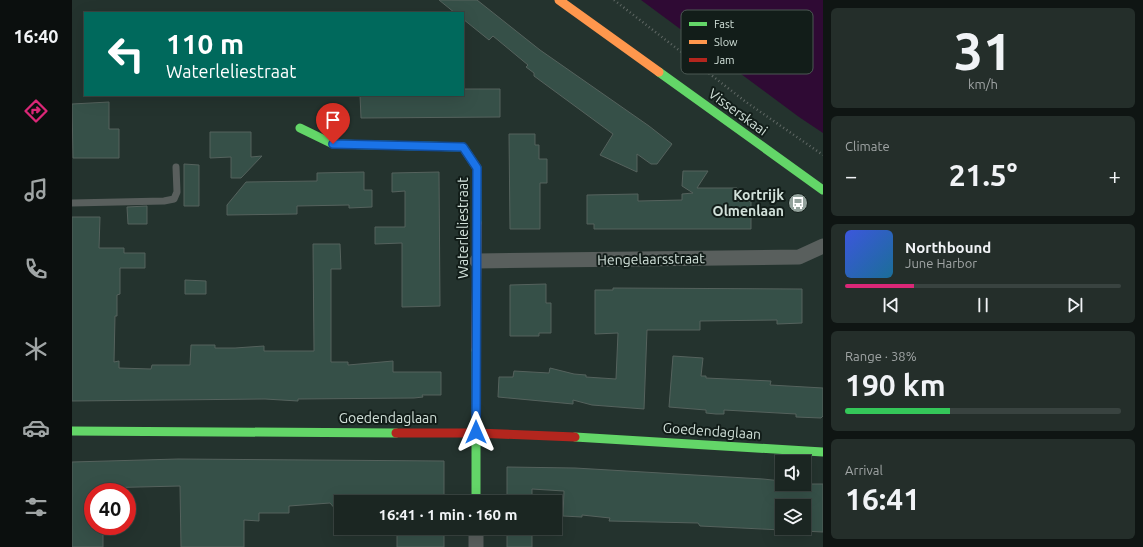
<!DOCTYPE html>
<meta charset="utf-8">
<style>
body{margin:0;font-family:Ubuntu,sans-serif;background:#242e2a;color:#f1f3f6;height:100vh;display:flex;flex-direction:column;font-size:15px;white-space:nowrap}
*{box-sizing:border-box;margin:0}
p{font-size:13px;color:#a0a5a5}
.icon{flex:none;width:22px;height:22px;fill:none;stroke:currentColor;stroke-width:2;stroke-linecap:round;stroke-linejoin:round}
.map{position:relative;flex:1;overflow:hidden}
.details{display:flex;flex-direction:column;gap:8px;padding:8px;background:#0f1513;width:320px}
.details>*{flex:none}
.top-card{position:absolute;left:12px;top:12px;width:380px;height:84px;border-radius:0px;box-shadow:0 4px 16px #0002,0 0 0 1px #394340;background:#00695c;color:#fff;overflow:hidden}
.tools{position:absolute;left:703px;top:455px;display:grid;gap:8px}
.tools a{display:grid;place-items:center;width:36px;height:36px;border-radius:0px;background:#1b2622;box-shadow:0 4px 16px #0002,0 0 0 1px #394340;font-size:20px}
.speed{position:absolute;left:12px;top:483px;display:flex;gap:8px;font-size:20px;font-weight:700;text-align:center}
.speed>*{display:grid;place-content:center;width:52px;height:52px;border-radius:50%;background:#1b2622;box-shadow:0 4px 16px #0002,0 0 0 1px #394340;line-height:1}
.speed .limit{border:6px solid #d22;background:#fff;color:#111}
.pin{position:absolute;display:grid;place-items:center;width:34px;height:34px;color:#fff;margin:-41px -17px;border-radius:50% 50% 50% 0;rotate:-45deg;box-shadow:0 0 4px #0007}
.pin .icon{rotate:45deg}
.me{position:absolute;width:44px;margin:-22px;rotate:0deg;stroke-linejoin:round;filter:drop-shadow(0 0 3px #0008)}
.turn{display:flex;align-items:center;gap:14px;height:84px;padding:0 16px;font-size:18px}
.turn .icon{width:52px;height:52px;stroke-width:2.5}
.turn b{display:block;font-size:28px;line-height:34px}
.big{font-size:30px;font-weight:700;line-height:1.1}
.details .tile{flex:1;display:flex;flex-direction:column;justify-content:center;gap:6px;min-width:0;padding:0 14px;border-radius:6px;background:#242e2a}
.details .dial{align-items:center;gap:0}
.dial b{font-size:52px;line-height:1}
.song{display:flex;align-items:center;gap:12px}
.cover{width:48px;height:48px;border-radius:6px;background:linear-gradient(135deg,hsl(230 70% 55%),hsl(200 70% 35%))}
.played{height:4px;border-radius:2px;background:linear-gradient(90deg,#db2777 25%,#394340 25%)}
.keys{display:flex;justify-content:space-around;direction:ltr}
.heat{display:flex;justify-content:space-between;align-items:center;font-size:22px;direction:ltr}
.charge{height:6px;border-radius:3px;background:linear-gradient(90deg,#34c759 38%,#394340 0)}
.trip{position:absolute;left:262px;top:495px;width:228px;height:40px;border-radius:0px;background:#1b2622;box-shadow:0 4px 16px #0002,0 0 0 1px #394340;font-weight:700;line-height:40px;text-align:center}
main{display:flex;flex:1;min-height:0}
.dock{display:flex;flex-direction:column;width:72px;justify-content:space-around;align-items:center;background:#0b0f0e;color:#a0a5a5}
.dock .icon{width:28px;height:28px}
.dock .current{color:#db2777}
.dock b{font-size:18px;color:#f1f3f6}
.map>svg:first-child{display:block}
.water{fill:#2f0a34}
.building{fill:#365048;stroke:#55625d;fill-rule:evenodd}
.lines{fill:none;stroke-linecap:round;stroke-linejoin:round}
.path{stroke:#616966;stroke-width:2.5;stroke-dasharray:1 3;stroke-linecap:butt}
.lane{stroke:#595f5d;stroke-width:7}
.street{stroke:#595f5d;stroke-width:15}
.fast{stroke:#63d668;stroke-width:9}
.slow{stroke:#ff974d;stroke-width:9}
.jam{stroke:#b3261e;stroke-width:9}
.route-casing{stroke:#114b97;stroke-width:10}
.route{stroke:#1a73e8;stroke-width:7}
.labels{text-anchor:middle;stroke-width:4;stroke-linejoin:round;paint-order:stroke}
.street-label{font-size:14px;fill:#d1e0d9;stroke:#121d19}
.poi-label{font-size:14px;font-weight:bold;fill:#d1e0d9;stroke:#121d19;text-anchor:end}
.key{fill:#121d19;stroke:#4b5853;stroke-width:1}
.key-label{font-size:11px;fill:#d1e0d9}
</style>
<main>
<nav class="dock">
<b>16:40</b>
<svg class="icon current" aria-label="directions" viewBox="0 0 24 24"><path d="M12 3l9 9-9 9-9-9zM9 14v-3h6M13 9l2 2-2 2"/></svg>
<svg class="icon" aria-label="music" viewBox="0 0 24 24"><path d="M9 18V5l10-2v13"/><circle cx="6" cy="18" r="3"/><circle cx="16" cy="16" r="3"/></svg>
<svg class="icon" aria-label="phone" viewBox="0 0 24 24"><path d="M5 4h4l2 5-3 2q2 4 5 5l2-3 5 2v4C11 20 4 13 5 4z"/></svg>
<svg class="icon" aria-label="climate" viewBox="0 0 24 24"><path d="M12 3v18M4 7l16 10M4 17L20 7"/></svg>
<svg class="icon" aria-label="car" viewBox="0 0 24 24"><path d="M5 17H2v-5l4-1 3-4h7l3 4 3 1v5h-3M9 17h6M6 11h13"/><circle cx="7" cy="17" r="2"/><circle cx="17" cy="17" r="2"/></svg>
<svg class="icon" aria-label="filters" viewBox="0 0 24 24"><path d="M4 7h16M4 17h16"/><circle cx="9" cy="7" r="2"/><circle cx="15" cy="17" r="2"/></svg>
</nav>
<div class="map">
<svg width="751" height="547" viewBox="0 0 751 547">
<rect width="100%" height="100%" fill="#24332e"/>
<path class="water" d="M569,0h182v133l-24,-16z"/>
<path class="building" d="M367,0h38l63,50 109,76 23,18 -15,20h-6l-14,-10v18l-37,-17 13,-21 -79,-58v-3l-8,-6 2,-2 -35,-29 -4,4 -26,-21v-6h-8z
M391,89h37v28l-139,1 -1,-23h103z
M37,102v27h10v29h-46l-1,-54z
M138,132h41v25l11,-1 -21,22h-10v-21l-21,1z
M437,134h26v11h4v14h8v24h-7v46h-30z
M112,164l15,1v41h-15z
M611,171h25l-11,17h40v13h14v28h-157v-5h-7v-29l51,-1v7l44,-1v-6l11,-1 -11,-7z
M292,172v18h8v17l-23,1v-3l-52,1v8l-70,1v-10l19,-23 71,-1v-8z
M367,172l1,134 -38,1v-64l-27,1v-17h30v-36l-13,1v-19z
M75,206v18h-19l-1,-17z
M0,217h28l-1,31h25v5h21v15h-25v26l-3,1v21h-2l-1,46 5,-1v7l32,1 1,-4h38l1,-20h24v3h20l29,-2v5h50l-1,-107h27l1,25h-10v93h17v3l45,-4v11h48v23h-19l1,2 -9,1 -116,1v2l-33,-2 -193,2z
M113,280l21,1v13h-21z
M474,284v19h5v30h-12v3h-29v-51z
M541,288l189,1v34l-25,1v-4l-77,1v9h-53l-3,79 -52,-4 -19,-5v4l-75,-7 1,-20h14l1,-6 35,2 1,-5 24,6 12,1v2l30,2 2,-46 -23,1v-44h18z
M601,356l30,2 -2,18h5v2l65,3 -1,4 53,3v28l-2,2 -25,-1v-3l-72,-4v4h-8l-10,-1v-3l-37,-3z
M106,459l266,2v41h-103v5l-4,4 -7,-8 -41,3v7h-30v8l-15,-1v27h-63l-1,-61 -82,2v4h-5v34h10v21h-31v-85z
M435,467l68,1 188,11 19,2v3h41v48l-123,-6 -2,-3 -89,-2 1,-3 -28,-3v2l-19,-1 1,-25 -32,-2v13h-25zM710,506h22v22h-22z
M325,528h47v19h-47z
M435,532h25v15h-25z"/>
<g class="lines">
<path class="path" d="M542,0l132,102 77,53"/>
<path class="lane" d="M0,203l92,-2 10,-2 3,-7 -1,-25"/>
<path class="street" d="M405,261l322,-4 24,-11
M404,547v-19"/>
<path class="fast" d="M587,72l164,118
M228,128l33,16 130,3 14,21v55
M0,431l324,2
M503,437l248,15
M404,502v-152"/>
<path class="slow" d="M487,0l100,72
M404,350l1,-127"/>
<path class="jam" d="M324,433h80l99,4"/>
</g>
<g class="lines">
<defs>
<path id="route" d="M261,144l130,3 14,21 -1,264"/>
</defs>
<use href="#route" class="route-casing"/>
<use href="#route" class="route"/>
</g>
<defs>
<symbol id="bus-disc" viewBox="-11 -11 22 22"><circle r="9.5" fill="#94a39d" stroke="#121d19"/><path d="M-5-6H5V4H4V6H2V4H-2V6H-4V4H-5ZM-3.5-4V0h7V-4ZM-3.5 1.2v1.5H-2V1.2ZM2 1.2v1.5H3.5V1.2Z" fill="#fff"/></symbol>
</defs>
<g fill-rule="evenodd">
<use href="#bus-disc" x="715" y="192" width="22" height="22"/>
</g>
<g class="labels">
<g class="street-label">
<text transform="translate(666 112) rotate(36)" y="5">Visserskaai</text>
<text transform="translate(391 228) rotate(-90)" y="5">Waterleliestraat</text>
<text transform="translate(579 259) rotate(-1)" y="5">Hengelaarsstraat</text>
<text x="316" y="423">Goedendaglaan</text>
<text transform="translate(640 431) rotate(4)" y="5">Goedendaglaan</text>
</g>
<g class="poi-label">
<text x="712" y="200">Kortrijk<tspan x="712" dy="16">Olmenlaan</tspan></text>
</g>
</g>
<rect x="609" y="10" width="132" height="64" rx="6" class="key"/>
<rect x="617" y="22" width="18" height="4" fill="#63d668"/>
<rect x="617" y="40" width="18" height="4" fill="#ff974d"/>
<rect x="617" y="58" width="18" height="4" fill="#b3261e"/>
<g class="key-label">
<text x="642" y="28">Fast</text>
<text x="642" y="46">Slow</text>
<text x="642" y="64">Jam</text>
</g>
</svg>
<div class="tools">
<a><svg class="icon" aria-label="sound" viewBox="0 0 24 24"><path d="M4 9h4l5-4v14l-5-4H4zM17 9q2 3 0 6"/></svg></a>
<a><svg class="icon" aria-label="layers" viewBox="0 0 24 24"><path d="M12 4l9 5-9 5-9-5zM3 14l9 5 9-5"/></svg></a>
</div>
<div class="speed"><div class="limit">40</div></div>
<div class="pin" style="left:261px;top:144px;background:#d93025"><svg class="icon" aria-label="arrive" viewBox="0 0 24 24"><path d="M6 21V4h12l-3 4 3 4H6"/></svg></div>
<svg class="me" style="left:404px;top:432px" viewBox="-20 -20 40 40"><path d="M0-17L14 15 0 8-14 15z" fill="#1a73e8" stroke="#fff" stroke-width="4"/></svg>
<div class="trip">16:41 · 1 min · 160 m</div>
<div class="top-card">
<div class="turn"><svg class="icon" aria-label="left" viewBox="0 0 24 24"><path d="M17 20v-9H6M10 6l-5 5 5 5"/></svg><div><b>110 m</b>Waterleliestraat</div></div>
</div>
</div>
<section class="details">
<div class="tile dial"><b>31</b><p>km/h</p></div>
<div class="tile"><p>Climate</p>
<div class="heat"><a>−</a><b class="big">21.5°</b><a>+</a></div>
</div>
<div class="tile">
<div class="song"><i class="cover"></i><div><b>Northbound</b><p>June Harbor</p></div></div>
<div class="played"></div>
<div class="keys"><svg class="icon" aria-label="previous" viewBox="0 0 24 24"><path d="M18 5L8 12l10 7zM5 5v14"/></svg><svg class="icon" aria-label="pause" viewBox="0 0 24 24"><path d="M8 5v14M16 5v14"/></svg><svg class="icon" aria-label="next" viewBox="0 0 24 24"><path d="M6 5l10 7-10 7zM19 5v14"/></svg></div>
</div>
<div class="tile"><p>Range · 38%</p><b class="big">190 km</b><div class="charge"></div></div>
<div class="tile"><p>Arrival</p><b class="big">16:41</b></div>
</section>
</main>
